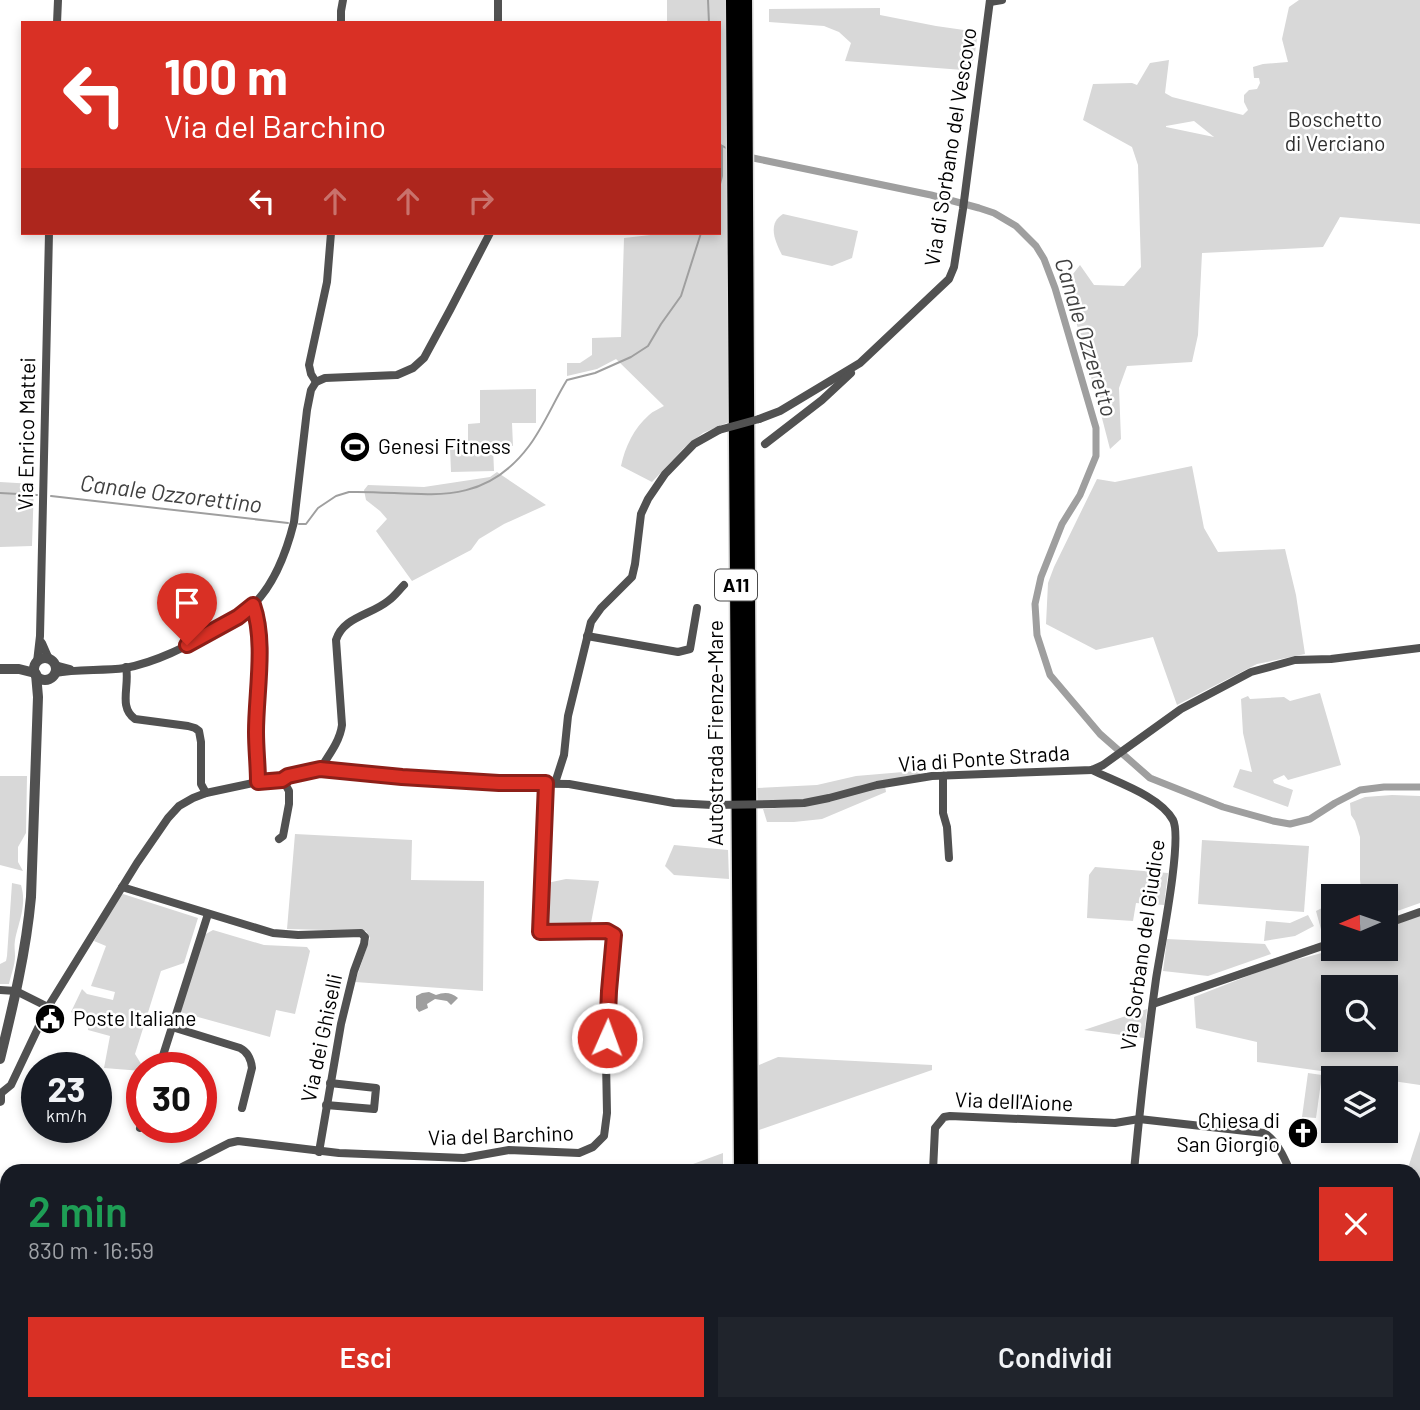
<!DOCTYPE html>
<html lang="it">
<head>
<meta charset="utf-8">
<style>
  body { margin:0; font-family:Barlow,sans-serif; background:#20242c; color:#f1f3f6; height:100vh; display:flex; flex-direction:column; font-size:26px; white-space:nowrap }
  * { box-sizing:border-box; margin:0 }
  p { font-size:23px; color:#9ea1a6 }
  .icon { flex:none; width:38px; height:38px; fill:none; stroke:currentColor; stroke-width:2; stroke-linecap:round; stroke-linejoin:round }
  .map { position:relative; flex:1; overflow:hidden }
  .side { position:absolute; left:0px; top:1164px; width:1421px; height:247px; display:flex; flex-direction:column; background:#171b24; border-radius:21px 21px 0 0; box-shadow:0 4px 10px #0003 }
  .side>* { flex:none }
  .banner { position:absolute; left:21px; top:21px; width:700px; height:214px; border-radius:0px; box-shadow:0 4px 10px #0003; background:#d93025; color:#fff; overflow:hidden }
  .needle { width:46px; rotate:268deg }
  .fabs { position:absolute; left:1321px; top:884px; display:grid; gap:14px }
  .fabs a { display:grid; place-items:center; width:77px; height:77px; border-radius:0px; background:#171b24; box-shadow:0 4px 10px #0003; font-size:35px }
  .speed { position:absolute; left:21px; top:1052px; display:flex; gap:14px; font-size:35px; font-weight:700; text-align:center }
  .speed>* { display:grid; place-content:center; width:91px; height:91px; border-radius:50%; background:#171b24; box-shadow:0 4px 10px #0003; line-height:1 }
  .speed small { font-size:18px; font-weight:400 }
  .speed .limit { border:10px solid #d22; background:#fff; color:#111 }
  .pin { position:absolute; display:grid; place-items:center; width:60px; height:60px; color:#fff; margin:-72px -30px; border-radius:50% 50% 50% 0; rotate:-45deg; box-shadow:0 0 7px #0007 }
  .pin .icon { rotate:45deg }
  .me { position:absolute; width:77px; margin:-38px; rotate:2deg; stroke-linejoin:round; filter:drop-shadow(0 0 5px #0008) }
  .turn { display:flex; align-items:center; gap:24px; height:147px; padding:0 28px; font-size:32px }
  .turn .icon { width:91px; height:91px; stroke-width:2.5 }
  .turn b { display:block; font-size:49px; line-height:60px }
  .lanes { display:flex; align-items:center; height:66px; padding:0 28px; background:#0003; justify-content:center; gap:35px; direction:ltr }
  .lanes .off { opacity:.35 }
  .round { display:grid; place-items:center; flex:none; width:74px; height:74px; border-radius:0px; background:#20242c }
  .overview { display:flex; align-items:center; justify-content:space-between; height:119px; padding:0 28px }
  h1 { font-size:42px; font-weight:600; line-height:52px; color:#1e9e55 }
  .button { display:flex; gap:14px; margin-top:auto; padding:14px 28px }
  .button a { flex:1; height:80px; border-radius:0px; background:#d93025; color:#fff; font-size:28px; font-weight:600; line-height:80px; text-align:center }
  .button a+a { background:#20242c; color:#f1f3f6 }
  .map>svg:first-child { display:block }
</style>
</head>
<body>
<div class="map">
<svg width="1420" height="1410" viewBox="0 0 1420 1410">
  <rect width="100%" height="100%" fill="#fff"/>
  <g fill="#d8d8d8" fill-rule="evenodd">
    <path d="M667,0H726L729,422L703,433L684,448L652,482L621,466C625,447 634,428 649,415C653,411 659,409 664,406L616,359L597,369L567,376V363H580L592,355V338L621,337L624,238L668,233H719V23H667Z"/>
    <path d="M1299,0H1420V224L1340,217L1323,247L1202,253L1198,335L1192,362L1127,366L1119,388L1121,439L1110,449C1096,393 1080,338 1066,283L1080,265L1094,285L1124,286L1141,267L1138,165L1132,147L1083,120L1093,84L1132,83L1137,85L1150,63L1169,60L1165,93L1172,97L1243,115L1248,110L1244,102V95L1249,90L1257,89L1260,83L1259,78H1254L1253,67L1263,64L1288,62L1282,39L1289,7ZM1194,121L1214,137L1166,127V126Z"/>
    <polygon points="880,8 880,15 936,26 978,32 974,59 963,70 845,61 851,43 839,32 824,26 769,22 769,9"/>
    <path d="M783,214L858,231L852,258L832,266L782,255C775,241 767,224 783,214Z"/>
    <polygon points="536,389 536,423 512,423 513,446 493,447 494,471 451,472 450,448 468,448 468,424 480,423 480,390"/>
    <polygon points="1192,466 1204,528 1218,552 1285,549 1296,595 1305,654 1257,664 1177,705 1153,637 1096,650 1046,624 1048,583 1054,567 1097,479 1115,482"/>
    <polygon points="497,472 546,505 504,524 479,539 471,550 412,581 376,531 387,519 380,511 366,500 364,490 368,485 424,487 490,477"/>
    <polygon points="0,482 34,484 32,546 0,547"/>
    <polygon points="1320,693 1341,765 1288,780 1284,775 1273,780 1274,783 1293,790 1288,807 1233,787 1240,769 1252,772 1243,733 1241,699 1248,696 1250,699 1284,697 1290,701"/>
    <polygon points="915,771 922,774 857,788 811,801 758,802 757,788 817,785 856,776"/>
    <polygon points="0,776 27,776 26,833 18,847 18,862 23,871 0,865"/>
    <polygon points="885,786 886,792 822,819 794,822 767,822 763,809 793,807"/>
    <polygon points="1392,795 1420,796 1420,903 1386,915 1386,896 1362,896 1360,880 1360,837 1355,821 1351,815 1350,803 1365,797"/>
    <polygon points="295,834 412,840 411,880 484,881 483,991 355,982 370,938 366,931 287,929"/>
    <polygon points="1202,840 1309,846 1304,912 1198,904"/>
    <polygon points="674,845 728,850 729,879 674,875 665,866"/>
    <polygon points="1095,867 1168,873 1164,905 1136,903 1133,921 1087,918 1089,875"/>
    <polygon points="566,879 599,881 590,928 545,929 547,883"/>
    <path d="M12,883L21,885C27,905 19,921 15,940C14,946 15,951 15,956C15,965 11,975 9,984H0V964L6,961L7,956Z"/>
    <polygon points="123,894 198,918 184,963 161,971 135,1054 143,1067 142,1068 142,1071 104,1068 110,1036 88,1030 89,1021 71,1012 82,989 87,994 113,1000 115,992 91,986 106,946 94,941 119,896"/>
    <polygon points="1322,908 1333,914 1333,933 1330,935 1322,933 1316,911"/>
    <polygon points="1308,915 1314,926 1295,936 1264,941 1266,921 1290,923"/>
    <path d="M1420,915V1085L1386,1080V1078H1370L1257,1062V1042L1196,1028L1194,997L1276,965L1337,949L1386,948V928ZM1334,987H1386V1040H1334Z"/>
    <polygon points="213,930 264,945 307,947 310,951 295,1014 276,1010 270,1037 180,1012 204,935"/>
    <polygon points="1167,939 1265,944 1271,954 1208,976 1163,971"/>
    <polygon points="1147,1009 1144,1038 1084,1030"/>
    <polygon points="778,1057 932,1065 932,1070 759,1130 759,1065"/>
    <polygon points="1308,1073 1322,1075 1316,1118 1302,1117"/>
    <polygon points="1420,1131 1420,1354 1414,1352 1414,1171 1407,1171"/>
    <polygon points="723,1153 723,1171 674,1171"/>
  </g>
  <path fill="#9f9f9f" d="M429,992L436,995C444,992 451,992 458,998L451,1005L447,1001L435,999L427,1004L428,1008L419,1012L416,1008V996L422,993Z"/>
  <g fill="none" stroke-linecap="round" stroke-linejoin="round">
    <g stroke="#9f9f9f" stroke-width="2">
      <polyline points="708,0 709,23"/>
      <polyline points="719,144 726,148"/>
      <polyline points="719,188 722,176 722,146"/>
      <polyline points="0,493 37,495"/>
      <polyline points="51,496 288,523"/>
      <path d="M299,524H306L318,508L336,496L349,492C419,490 479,513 529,446C544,426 554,401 567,380L595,373L631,357L648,346L661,324L681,296L701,233"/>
    </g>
    <polyline stroke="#9f9f9f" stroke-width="7" points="753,158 931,195 979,208 994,213 1016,226 1036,246 1044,259 1055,288 1096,428 1096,456 1080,495 1062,524 1041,577 1035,604 1037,635 1050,675 1100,734 1150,778 1223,807 1273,821 1290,824 1310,819 1335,803 1360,790 1384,787 1420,787"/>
    <g stroke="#dbdbdb" stroke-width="17">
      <g id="motorway">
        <polyline points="733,0 741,1171"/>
        <polyline points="745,0 751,1171"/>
        <polyline points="752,1404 752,1410"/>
      </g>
    </g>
    <g stroke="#515151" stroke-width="8">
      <polyline points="498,0 498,23"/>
      <polyline points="990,2 1002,0"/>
      <polyline points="57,23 58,0"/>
      <polyline points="341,23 341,11 343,0"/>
      <polyline points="316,382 311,374 309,365 327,282 331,233"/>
      <polyline points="759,419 780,411 860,363 949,279 954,267 963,209 990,0"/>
      <polyline points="765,444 822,400 851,373"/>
      <path d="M253,605C266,642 256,693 256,732C256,749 258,766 258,782"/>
      <polyline points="587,636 678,652 690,649 697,608"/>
      <polyline points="42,643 49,659"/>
      <polyline points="37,662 40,636 49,233"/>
      <polyline points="55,665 70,669"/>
      <path d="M126,667C130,686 118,707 135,719L188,726L195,728L199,731L201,742V784L206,793"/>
      <path d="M55,673C78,669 102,671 125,668C157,662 185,647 214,631C228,623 243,616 254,604C275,583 287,550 294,522L307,410L311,390L316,382L325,378L397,375L413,368L424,358L450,310L490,233"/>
      <path d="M320,769C329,755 340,741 342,725L336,640C343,617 371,615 388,601C394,597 399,590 404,585"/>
      <path d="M1092,770C1116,782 1160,796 1173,820C1183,839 1160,952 1156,979C1147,1043 1140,1107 1134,1171"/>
      <polyline points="943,777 943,813 947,827 949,858"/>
      <polyline points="555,783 564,755 568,716 591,622 601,608 632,577 635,564 641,514 648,499 665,474 694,444 719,430"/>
      <polyline points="773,804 804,803 829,798 877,785 932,776 1092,770 1103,765 1181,709 1251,672 1295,660 1331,659 1420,648"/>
      <polyline points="279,839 283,836 289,804 289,791 283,780"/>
      <polyline points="122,887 273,933 298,935 361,933 365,937 364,944 354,971 341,1024 319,1152"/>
      <polyline points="1386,924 1420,912"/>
      <polyline points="0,990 16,991 48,1007"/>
      <polyline points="1153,1004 1334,942"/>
      <path d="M172,1027L240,1048C248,1052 251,1059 252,1068L242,1108"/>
      <polyline points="159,1068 208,914"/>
      <polyline points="0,1094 11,1085 48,1007 137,863 168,818 179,806 193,798 206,793 258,782 283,780 288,776 320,769 402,777 498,783 569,784 674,803 712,805"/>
      <polyline points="326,1105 374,1109 376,1088 330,1083"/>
      <polyline points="140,1128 142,1122"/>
      <polyline points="174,1171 229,1143 238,1141 339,1153 464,1158 509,1150 579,1153 593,1147 604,1136 607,1113 606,1061 609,991 614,935 607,931 540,932 546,783"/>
      <path d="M933,1171L935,1128L944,1117L950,1116L1115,1123L1139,1119L1264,1133C1277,1141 1284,1157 1290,1171"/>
      <polyline points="0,1207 7,1206"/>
      <polyline points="0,1299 7,1299"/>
      <polyline points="1126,1404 1126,1410"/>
      <polyline points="1356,1404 1371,1410"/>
    </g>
    <g stroke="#515151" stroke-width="10">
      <circle cx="45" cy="669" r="11"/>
      <polyline points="0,669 19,669 35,673"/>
      <path d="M0,1059C13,1006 26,952 31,897L38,697L36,674"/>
      <polyline points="0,1095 0,1101"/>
      <polyline points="0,1358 2,1410"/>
    </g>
    <use href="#motorway" stroke="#000" stroke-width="14"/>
    <g stroke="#515151" stroke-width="8">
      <polyline points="719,430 759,419"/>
      <polyline points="712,805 773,804"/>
    </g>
  </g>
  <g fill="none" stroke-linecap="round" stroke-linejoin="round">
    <g stroke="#8d1f18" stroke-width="18">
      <path id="route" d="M187,645L238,617L253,605C266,642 256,693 256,732C256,749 258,766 258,782L282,780L288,776L320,769L402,777L499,783H546L540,932L607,931L614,935L609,991L607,1038"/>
    </g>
    <use href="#route" stroke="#d93025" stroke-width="12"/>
  </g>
  <defs>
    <g id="stadium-disc" transform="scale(1.575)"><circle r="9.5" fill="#000" stroke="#fff"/><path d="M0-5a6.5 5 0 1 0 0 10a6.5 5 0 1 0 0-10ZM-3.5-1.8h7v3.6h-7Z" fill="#fff"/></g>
    <g id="civic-disc" transform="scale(1.575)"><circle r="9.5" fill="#000" stroke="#fff"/><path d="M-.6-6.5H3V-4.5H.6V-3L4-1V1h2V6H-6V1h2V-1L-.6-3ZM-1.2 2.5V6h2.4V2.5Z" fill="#fff"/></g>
    <g id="church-disc" transform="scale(1.575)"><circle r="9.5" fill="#000" stroke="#fff"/><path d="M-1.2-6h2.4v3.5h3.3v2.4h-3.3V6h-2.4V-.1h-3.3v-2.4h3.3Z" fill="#fff"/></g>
  </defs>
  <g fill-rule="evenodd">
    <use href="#stadium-disc" x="355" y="447"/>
    <use href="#civic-disc" x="50" y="1019"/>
    <use href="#church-disc" x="1303" y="1133"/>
  </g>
  <g text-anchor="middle" stroke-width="5" stroke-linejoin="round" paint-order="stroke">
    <rect fill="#fff" stroke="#4c4c4c" stroke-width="2" x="715" y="569.5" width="42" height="31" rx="5"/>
    <g font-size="19" font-weight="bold" fill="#000">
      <text x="736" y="592">A11</text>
    </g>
    <g font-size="21" fill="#2f2f2f" stroke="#fff">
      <text x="1335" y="127">Boschetto<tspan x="1335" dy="24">di Verciano</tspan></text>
    </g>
    <g font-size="21" fill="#000" stroke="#fff">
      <text transform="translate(951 147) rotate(-81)" y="7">Via di Sorbano del Vescovo</text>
      <text transform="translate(27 434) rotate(-89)" y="7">Via Enrico Mattei</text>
      <text transform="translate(716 733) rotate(-90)" y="7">Autostrada Firenze-Mare</text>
      <text transform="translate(984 759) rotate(-4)" y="7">Via di Ponte Strada</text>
      <text transform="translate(1143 945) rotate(-82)" y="7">Via Sorbano del Giudice</text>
      <text transform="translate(322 1038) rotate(-78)" y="7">Via dei Ghiselli</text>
      <text transform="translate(1014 1102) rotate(2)" y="7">Via dell'Aione</text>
      <text transform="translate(501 1136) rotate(-2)" y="7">Via del Barchino</text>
    </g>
    <g font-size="21" fill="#000" stroke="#fff" text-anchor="start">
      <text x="378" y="454">Genesi Fitness</text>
      <text x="73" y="1026">Poste Italiane</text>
      <text x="1280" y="1128" text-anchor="end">Chiesa di<tspan x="1280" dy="24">San Giorgio</tspan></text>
    </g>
    <g font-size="23" font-style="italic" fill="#404040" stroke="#fff">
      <text transform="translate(1086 337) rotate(73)" y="8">Canale Ozzeretto</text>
      <text transform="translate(171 494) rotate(7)" y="8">Canale Ozzorettino</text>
    </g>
  </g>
</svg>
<div class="fabs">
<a><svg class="needle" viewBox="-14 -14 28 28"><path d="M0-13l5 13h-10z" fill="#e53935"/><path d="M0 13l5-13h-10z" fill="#9ea1a6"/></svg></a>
<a><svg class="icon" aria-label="search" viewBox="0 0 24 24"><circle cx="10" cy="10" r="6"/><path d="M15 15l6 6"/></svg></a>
<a><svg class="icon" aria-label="layers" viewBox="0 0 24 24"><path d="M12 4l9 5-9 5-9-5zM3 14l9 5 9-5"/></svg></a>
</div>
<div class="speed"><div>23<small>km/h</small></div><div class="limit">30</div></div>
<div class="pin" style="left:187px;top:645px;background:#d93025"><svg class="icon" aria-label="arrive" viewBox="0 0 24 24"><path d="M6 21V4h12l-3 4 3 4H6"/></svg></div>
<svg class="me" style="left:607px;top:1038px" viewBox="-20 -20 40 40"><circle r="17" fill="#d93025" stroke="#fff" stroke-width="3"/><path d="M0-11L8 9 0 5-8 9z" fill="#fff"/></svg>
<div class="banner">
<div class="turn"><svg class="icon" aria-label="left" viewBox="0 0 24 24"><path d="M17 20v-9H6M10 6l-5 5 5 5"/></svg><div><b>100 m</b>Via del Barchino</div></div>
<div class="lanes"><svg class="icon" aria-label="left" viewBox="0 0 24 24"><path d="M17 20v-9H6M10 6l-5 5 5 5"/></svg><svg class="icon off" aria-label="ahead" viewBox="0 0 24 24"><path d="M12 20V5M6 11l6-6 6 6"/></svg><svg class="icon off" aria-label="ahead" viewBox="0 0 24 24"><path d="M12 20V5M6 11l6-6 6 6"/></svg><svg class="icon off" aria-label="right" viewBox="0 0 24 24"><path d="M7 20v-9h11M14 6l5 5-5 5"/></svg></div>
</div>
<section class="side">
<div class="overview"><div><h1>2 min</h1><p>830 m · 16:59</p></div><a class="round" style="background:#d93025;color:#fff"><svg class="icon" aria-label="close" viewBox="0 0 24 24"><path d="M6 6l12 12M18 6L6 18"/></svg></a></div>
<div class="button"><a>Esci</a><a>Condividi</a></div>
</section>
</div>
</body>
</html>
